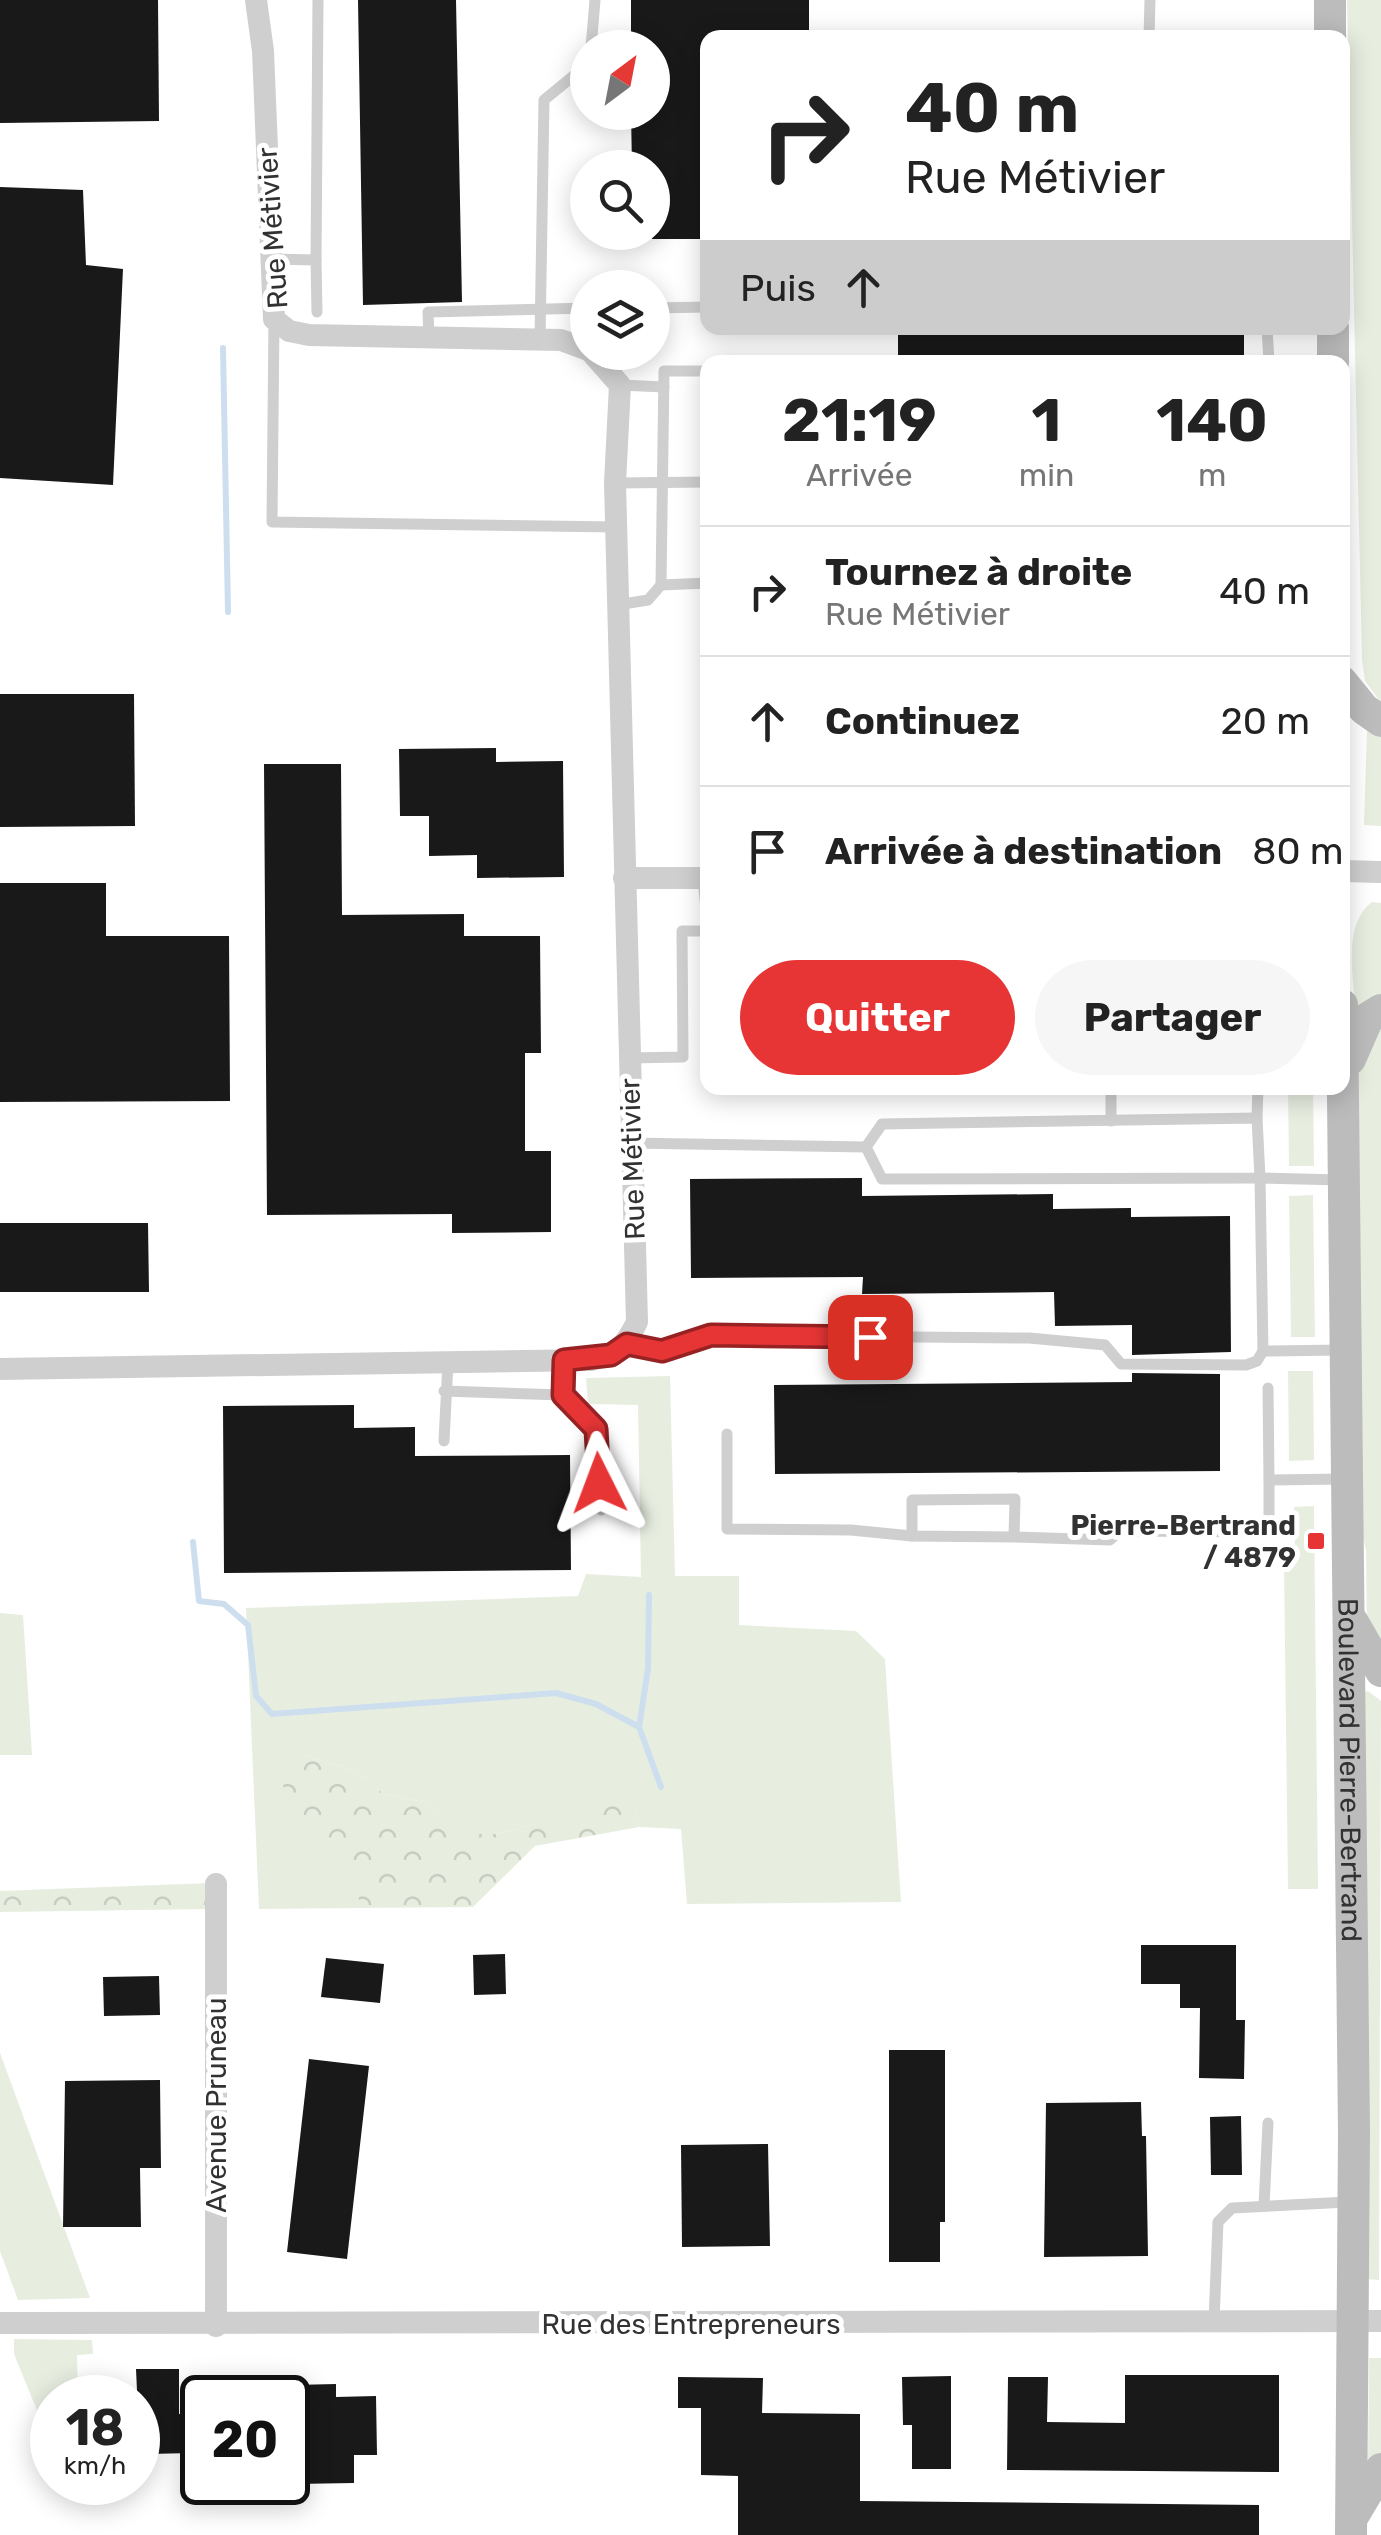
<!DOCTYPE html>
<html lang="fr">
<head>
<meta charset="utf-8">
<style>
  body { margin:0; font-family:Rubik,sans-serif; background:#f6f6f6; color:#222; height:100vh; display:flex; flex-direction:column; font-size:38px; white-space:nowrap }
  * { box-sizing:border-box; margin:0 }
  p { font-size:32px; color:#767676 }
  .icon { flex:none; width:55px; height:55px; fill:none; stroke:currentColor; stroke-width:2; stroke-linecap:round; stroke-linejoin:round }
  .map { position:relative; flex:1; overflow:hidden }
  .drawer { position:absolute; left:700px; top:355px; width:650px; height:740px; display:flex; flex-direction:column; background:#fff; border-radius:20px; box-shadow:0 5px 25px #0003 }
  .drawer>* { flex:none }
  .guide { position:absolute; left:700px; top:30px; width:650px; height:305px; border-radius:20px; box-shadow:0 5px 25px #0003; background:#fff; color:#222; overflow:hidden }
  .needle { width:65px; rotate:32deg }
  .controls { position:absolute; left:570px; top:30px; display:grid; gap:20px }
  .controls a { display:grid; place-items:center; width:100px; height:100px; border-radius:50%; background:#fff; box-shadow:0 5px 25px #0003; font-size:50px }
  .speed { position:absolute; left:30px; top:2375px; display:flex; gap:20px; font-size:50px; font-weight:700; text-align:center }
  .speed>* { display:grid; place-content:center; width:130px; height:130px; border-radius:50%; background:#fff; box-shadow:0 5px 25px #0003; line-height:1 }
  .speed small { font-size:25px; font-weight:400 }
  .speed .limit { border:5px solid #111; border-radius:15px; background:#fff; color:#111 }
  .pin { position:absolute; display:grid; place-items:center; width:85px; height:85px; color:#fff; margin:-42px; border-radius:20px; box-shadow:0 5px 15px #0006 }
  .me { position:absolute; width:110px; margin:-55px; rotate:357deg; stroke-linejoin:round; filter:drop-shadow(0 0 8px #0008) }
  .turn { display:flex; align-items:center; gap:35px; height:210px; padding:0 40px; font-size:45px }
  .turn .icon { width:130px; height:130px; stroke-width:2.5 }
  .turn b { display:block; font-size:70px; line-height:85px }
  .then { display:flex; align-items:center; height:95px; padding:0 40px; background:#0003; gap:20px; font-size:38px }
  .eta { display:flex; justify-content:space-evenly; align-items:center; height:170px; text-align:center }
  .eta b { font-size:60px; font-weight:700; line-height:70px }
  .primary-button { display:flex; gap:20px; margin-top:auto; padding:20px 40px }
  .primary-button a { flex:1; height:115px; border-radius:60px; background:#e73536; color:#fff; font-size:40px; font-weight:700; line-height:115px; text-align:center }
  .primary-button a+a { background:#f6f6f6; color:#222 }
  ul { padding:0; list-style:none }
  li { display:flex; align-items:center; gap:30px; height:130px; padding:0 40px; border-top:2px solid #e0e0e0 }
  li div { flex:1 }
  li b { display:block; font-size:38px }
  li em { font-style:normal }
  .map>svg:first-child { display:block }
</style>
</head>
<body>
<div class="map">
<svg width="1381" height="2535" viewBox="0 0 1381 2535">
  <defs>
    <pattern id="forest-crowns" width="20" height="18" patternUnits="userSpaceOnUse" patternTransform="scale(2.5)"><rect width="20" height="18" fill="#e7eee0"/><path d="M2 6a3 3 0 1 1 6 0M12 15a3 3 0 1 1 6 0" fill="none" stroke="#c7cdc1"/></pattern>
  </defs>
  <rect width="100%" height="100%" fill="#fff"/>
  <g fill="#e7eee0">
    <polygon points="1347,0 1381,0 1381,703 1365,681 1362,659"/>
    <polygon points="1367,731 1381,736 1381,826 1364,825"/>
    <path d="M1372,902L1381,903V998L1355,1009C1354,975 1342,925 1372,902Z"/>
    <polygon points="1381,1025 1381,1656 1367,1640 1366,1550 1358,1517 1358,1062"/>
    <polygon points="1288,1088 1313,1088 1314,1166 1289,1166"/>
    <polygon points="1313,1195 1315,1337 1291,1337 1289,1196"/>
    <polygon points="1288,1371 1313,1371 1314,1460 1289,1461"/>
    <polygon points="670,1376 675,1576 739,1576 739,1625 856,1631 885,1659 901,1902 687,1904 681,1829 639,1827 633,1800 496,1834 453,1834 424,1802 383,1794 366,1778 344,1767 299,1754 317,1829 349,1853 361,1908 259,1909 246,1608 578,1596 586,1574 641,1577 638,1405 588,1404 586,1378"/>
    <polygon points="1314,1506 1318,1889 1288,1889 1284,1566 1295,1566 1294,1507"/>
    <polygon points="0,1613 23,1615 32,1755 0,1755"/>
    <polygon points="1368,1691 1381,1701 1379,2280 1366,2279 1363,1693"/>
    <polygon points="0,2053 90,2298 18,2300 0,2251"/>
    <polygon points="14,2339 92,2340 93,2354 77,2355 78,2397 52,2398 52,2447 14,2354"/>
    <polygon points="1369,2358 1381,2358 1381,2453 1368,2463"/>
  </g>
  <g fill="url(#forest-crowns)">
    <path d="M299,1754L344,1767L366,1778L383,1794L424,1802L453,1834H496L633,1799L639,1827L535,1846L473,1907L361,1908C349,1853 345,1835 286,1822L283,1782Z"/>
    <polygon points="210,1883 210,1909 0,1912 0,1891"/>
  </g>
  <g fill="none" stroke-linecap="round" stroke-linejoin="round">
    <g stroke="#cddfee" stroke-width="6">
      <polyline points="223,348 228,612"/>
      <polyline points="193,1542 199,1601 224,1604 248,1625 256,1696 272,1714 556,1693 596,1704 639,1727 661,1787"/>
      <polyline points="639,1727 648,1669 649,1595"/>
    </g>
  </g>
  <g fill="#191919">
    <polygon points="0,0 158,0 159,121 0,123"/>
    <polygon points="358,0 456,0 462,302 363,305"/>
    <polygon points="631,0 809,0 809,38 708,38 708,239 652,239 652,168 632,168 631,112 652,112 652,48 631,48"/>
    <polygon points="0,187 83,190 86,265 123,269 113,485 0,478"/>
    <polygon points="1244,334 1244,362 898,362 898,335"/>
    <polygon points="0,694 134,694 135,826 0,827"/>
    <polygon points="496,748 496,762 563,761 564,877 477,878 477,855 429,856 429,816 400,816 399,749"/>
    <polygon points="264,764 341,764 342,915 464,914 464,936 540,936 541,1053 525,1053 525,1151 551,1151 551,1232 452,1233 452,1214 267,1215"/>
    <polygon points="0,883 106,883 106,936 229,936 230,1101 0,1102"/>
    <polygon points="862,1178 862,1196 1053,1194 1053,1209 1131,1208 1131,1217 1230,1216 1231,1352 1132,1355 1132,1325 1055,1326 1054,1292 862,1294 863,1277 691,1278 690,1179"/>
    <polygon points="0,1223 148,1223 149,1292 0,1292"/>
    <polygon points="1132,1373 1220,1374 1220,1471 775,1474 774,1385 1132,1382"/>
    <polygon points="354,1405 354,1428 415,1427 415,1456 570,1455 571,1570 224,1573 223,1406"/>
    <polygon points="1141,1945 1236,1945 1236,2020 1245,2020 1244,2079 1199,2078 1200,2008 1180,2008 1180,1984 1141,1984"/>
    <polygon points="505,1954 506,1994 474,1995 473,1955"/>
    <polygon points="326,1958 384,1964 380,2003 321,1997"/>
    <polygon points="159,1976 160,2015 104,2016 103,1977"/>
    <polygon points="889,2050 945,2050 945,2222 940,2222 940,2262 889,2262"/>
    <polygon points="309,2059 369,2066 347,2259 287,2252"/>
    <polygon points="160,2080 161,2168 140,2168 141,2227 63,2227 65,2081"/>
    <polygon points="1141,2102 1142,2136 1146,2136 1148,2256 1044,2257 1046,2103"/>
    <polygon points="1241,2116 1242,2175 1211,2175 1210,2117"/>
    <polygon points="768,2144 770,2246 682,2247 681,2145"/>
    <polygon points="136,2369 179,2369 179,2414 192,2414 192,2453 148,2454 148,2413 138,2413"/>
    <polygon points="1125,2375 1279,2375 1279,2472 1007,2470 1008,2377 1048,2377 1047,2422 1125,2423"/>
    <polygon points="951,2376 951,2469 912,2469 912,2425 903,2425 902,2377"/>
    <polygon points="678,2377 763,2378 762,2413 860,2414 860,2501 1259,2505 1259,2535 738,2535 738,2476 701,2475 701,2408 678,2408"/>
    <polygon points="336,2384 336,2397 376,2396 377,2455 354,2455 354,2483 295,2484 294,2385"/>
  </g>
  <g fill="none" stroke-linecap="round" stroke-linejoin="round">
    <g stroke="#cfcfcf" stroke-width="11">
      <polyline points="1149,38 1150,0"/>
      <polyline points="591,48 595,0"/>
      <polyline points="270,259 316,260 317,312"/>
      <polyline points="316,260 318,0"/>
      <polyline points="652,308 708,307"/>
      <polyline points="274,319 272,522 616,527"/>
      <polyline points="1267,328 1269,362"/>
      <polyline points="429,338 428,312 588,308"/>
      <polyline points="540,339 544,100 588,64"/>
      <polyline points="708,371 664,371 661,585 708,583"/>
      <polyline points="620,385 664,387"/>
      <polyline points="615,483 708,482"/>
      <polyline points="617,605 648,600 661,585"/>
      <polyline points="703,878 708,931"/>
      <polyline points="629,1058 683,1057 682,931 706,931"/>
      <polygon points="1257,1118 1260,1178 882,1179 866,1147 882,1124"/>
      <polyline points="1257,1118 1258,1088"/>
      <polyline points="1111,1121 1111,1088"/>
      <polyline points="631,1143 866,1147"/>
      <polyline points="627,1343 662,1351 711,1335 1029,1338 1105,1345 1121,1364 1246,1365 1257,1361 1263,1351 1342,1350"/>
      <polyline points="1263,1351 1260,1178 1342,1180"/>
      <polyline points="1268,1388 1269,1480 1343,1479"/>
      <polyline points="444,1391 563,1395 596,1429 601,1510"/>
      <polyline points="563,1395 564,1360"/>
      <polyline points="727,1434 727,1529 851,1530 912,1536"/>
      <polyline points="444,1441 448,1362"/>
      <polyline points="1014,1537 912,1536 912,1500 1015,1499 1014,1537 1110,1540 1120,1531 1269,1532 1269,1480"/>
      <polyline points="1264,2206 1268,2123"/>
      <polyline points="1214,2321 1218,2222 1232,2208 1348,2202"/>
    </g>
    <g stroke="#cfcfcf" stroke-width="22">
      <polyline points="256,0 263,51 274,319 289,331 309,335 561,340 588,350"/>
      <polyline points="1342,871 1381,872"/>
      <polyline points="624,878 708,878"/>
      <path d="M0,1369L591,1360C617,1354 626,1345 637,1322L615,483L620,385L591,352"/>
      <polyline points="216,1884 216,2326"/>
      <polyline points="0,2323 1381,2321"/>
    </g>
    <g stroke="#bcbcbc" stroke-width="32">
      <polyline points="1330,0 1330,38"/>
      <polyline points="1333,328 1333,362"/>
      <polyline points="1342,682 1364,709 1381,721"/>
      <path id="s1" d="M1342,1005L1354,2133L1351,2535"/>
      <polyline points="1350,1059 1368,1018 1381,1010"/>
      <polyline points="1352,1621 1381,1671"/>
      <polyline points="1353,2516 1381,2469"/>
    </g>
  </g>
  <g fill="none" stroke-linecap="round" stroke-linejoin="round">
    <g stroke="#962223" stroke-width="25">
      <polyline id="route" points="599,1483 596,1429 563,1395 564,1360 611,1355 627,1344 662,1351 711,1335 870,1337"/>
    </g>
    <use href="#route" stroke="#e73536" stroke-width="18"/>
  </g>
  <rect fill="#e73536" stroke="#fff" stroke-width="4" x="1306" y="1531" width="20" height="20" rx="5"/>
  <g text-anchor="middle" stroke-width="10" stroke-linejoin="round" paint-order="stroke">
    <g font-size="28" fill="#323232" stroke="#fff">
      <text transform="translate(272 228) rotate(-94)" y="10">Rue Métivier</text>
      <text transform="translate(632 1159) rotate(-92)" y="10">Rue Métivier</text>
      <text dy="10" stroke="none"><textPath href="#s1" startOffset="765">Boulevard Pierre-Bertrand</textPath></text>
      <text transform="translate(216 2105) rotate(-90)" y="10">Avenue Pruneau</text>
      <text x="691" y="2334">Rue des Entrepreneurs</text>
    </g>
    <g font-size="28" font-weight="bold" fill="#323232" stroke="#fff" text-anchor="end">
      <text x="1296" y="1535">Pierre-Bertrand<tspan x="1296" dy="32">/ 4879</tspan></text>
    </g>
  </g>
</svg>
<div class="controls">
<a><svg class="needle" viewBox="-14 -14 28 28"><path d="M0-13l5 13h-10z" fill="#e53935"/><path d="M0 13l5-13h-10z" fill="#767676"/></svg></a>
<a><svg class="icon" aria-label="search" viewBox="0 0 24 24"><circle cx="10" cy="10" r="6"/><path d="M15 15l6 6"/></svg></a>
<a><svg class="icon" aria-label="layers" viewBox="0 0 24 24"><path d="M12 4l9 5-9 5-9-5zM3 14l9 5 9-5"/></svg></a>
</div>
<div class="speed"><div>18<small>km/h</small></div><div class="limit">20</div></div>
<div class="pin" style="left:870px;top:1337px;background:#d93025"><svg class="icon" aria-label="arrive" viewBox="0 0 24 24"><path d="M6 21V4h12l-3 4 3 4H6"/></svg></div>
<svg class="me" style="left:599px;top:1483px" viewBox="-20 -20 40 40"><path d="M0-17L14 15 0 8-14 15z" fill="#e73536" stroke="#fff" stroke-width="4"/></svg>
<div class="guide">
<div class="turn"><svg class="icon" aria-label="right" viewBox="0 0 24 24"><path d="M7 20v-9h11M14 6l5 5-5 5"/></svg><div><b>40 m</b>Rue Métivier</div></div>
<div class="then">Puis<svg class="icon" aria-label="ahead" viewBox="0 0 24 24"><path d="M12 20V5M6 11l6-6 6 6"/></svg></div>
</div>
<section class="drawer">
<div class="eta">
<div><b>21:19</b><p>Arrivée</p></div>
<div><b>1</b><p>min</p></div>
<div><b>140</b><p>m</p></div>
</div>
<ul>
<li><svg class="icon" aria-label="right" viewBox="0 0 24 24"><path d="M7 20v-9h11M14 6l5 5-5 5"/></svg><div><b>Tournez à droite</b><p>Rue Métivier</p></div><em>40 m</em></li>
<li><svg class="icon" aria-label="ahead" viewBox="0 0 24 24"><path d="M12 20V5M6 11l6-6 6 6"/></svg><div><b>Continuez</b></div><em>20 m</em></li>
<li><svg class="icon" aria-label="arrive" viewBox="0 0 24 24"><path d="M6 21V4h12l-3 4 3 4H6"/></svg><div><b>Arrivée à destination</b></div><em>80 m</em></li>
</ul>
<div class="primary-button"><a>Quitter</a><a>Partager</a></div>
</section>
</div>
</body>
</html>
